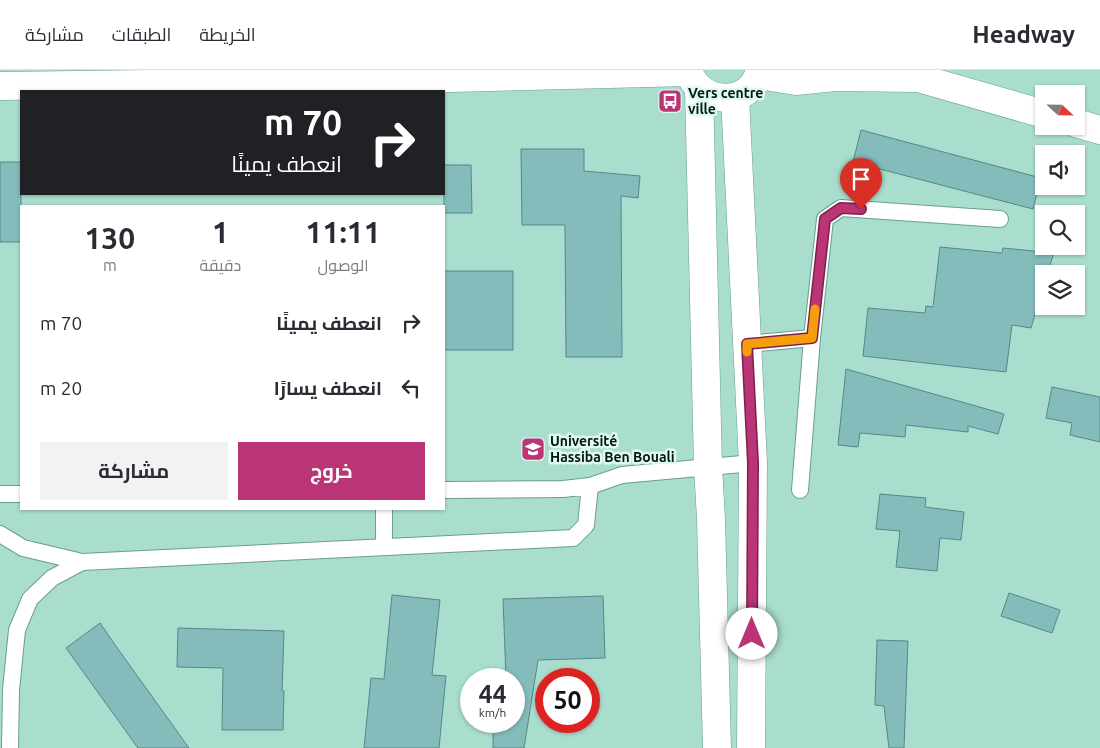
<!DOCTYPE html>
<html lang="ar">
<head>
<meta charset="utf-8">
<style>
  body { margin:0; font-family:Ubuntu,Cairo,sans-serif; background:#f2f2f3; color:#2b2b33; direction:rtl; height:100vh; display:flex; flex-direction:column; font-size:19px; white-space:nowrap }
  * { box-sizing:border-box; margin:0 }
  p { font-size:16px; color:#7c7c81 }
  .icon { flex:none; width:28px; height:28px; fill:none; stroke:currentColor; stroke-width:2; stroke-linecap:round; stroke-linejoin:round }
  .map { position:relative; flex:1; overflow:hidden; direction:ltr }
  .drawer { position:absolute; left:20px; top:135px; width:425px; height:305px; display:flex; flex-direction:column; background:#fff; border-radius:0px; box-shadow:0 1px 4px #0004; direction:rtl }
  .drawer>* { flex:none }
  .hud { position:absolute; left:20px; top:20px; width:425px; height:105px; border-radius:0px; box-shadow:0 1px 4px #0004; direction:rtl; background:#202124; color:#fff; overflow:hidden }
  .needle { width:32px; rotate:112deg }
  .fabs { position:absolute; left:1035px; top:15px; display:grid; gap:10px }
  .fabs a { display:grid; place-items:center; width:50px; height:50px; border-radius:0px; background:#fff; box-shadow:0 1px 4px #0004; font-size:25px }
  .speed { position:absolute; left:460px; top:598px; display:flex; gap:10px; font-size:25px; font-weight:700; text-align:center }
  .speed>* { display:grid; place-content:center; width:65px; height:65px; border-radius:50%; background:#fff; box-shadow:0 1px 4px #0004; line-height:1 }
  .speed small { font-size:12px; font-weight:400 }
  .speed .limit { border:8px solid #d22; background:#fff; color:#111 }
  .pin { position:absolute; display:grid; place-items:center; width:42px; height:42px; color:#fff; margin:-51px -21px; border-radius:50% 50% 50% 0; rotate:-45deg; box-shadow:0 0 5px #0007 }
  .pin .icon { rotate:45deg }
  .me { position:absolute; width:55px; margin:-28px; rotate:0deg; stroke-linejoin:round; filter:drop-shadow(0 0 4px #0008) }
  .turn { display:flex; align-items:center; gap:18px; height:105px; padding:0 20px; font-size:22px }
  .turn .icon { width:65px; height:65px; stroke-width:2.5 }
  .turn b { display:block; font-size:35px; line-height:42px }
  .eta { display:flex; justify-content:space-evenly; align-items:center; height:85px; text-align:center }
  .eta b { font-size:30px; font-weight:700; line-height:35px }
  .cta { display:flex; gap:10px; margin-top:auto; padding:10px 20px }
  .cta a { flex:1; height:58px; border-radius:0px; background:#ba3476; color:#fff; font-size:20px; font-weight:700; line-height:58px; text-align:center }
  .cta a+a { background:#f2f2f3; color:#2b2b33 }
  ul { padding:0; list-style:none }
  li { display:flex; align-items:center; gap:15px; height:65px; padding:0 20px }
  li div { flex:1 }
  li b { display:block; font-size:19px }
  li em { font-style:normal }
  header { display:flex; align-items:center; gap:30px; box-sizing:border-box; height:70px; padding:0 25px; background:#fff; border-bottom:1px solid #e1e1e2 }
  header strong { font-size:24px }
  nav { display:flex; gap:28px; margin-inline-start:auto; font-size:18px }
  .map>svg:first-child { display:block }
</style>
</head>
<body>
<header>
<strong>Headway</strong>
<nav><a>الخريطة</a><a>الطبقات</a><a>مشاركة</a></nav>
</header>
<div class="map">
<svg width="1100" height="678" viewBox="0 0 1100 678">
  <rect width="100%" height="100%" fill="#a9dece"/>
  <g fill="#83bcbb" stroke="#518988">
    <polygon points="861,60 1041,108 1033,139 853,92"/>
    <polygon points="521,79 584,79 584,101 640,106 638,128 621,126 622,287 566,287 565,155 522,155"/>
    <rect x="0" y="92" width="21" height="80"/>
    <polygon points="444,95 471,95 472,143 444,143"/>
    <polygon points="940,177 1002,183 1003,178 1054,183 1047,204 1044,204 1044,215 1031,258 1012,255 1006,302 863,286 868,238 925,243 926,236 933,237"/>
    <rect x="444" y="201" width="69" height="79"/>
    <polygon points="846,299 1004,344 998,364 968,356 968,362 906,355 905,367 860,363 858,377 838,375"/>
    <polygon points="1052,317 1100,327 1100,372 1070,365 1072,353 1046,348"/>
    <polygon points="880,424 926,428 925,437 964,442 961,470 940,468 937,501 896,497 900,461 876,459"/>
    <polygon points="1009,523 1060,540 1052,563 1001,546"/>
    <polygon points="392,525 440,530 432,605 446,606 439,678 364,678 371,608 384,609"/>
    <polygon points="603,526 605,588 538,590 524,678 493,678 493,651 514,651 514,609 506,609 503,529"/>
    <polygon points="100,553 118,579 189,678 138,678 66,578"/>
    <polygon points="178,558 284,561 282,621 284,621 283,660 222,660 223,598 177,597"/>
    <polygon points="877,570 908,571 904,678 889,678 884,636 875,635"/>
  </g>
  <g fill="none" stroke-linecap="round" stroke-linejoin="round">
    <g stroke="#6a9e8f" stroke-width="18">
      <g id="lane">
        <polyline points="747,274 812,268"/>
        <polyline points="590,416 622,405 753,393"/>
        <polyline points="800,420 812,268 825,149 841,138 1000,149"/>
        <polyline points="0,424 21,424"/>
        <polyline points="384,439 384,477"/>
        <polyline points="0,464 23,478 82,492"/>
        <polyline points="10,678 11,620 17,560 30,529 52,508 82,492 573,468 586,455 590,416 563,419 444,420"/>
      </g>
    </g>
    <g stroke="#6a9e8f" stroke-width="29">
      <g id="secondary">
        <polyline points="699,18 708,397 711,449 717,678"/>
        <polyline points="735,27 753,393 751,678"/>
      </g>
    </g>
    <g stroke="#6a9e8f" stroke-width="29">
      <g id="primary">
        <path d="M688,0C699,36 751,38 760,0"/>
        <polyline points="901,3 1044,44"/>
        <polyline points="759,5 796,11 835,7 918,8"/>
        <polyline points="0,16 295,12 689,2"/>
        <polyline points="1076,53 1100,60"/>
      </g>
    </g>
    <use href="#lane" stroke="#fff" stroke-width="16"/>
    <use href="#secondary" stroke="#fff" stroke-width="28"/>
    <use href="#primary" stroke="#fff" stroke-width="28"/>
  </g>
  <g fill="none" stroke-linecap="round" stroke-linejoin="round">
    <g stroke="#79224d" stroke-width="12">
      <polyline id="route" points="752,564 753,393 747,274 812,268 825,149 841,138 861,139"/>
    </g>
    <use href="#route" stroke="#ba3476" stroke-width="9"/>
    <polyline stroke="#f59e0b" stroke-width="9" points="747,282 747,274 812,268 815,239"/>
  </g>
  <defs>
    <g id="bus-square" transform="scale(1.25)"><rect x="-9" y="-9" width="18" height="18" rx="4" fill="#ba3476" stroke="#dff9f0"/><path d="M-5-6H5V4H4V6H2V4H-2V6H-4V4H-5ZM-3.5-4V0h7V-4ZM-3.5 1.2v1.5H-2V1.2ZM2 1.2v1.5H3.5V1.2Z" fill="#fff"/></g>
    <g id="university-square" transform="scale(1.25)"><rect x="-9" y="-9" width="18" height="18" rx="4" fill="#ba3476" stroke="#dff9f0"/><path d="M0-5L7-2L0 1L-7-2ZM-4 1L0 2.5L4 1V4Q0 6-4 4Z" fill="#fff"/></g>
  </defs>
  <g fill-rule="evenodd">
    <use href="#bus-square" x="670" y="31"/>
    <use href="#university-square" x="533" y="379"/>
  </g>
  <g text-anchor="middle" stroke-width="5" stroke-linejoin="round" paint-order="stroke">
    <g font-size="14" font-weight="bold" fill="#041813" stroke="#dff9f0" text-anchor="start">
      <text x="688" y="28">Vers centre<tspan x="688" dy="16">ville</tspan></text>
      <text x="550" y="376">Université<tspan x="550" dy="16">Hassiba Ben Bouali</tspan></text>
    </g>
  </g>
</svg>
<div class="fabs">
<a><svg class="needle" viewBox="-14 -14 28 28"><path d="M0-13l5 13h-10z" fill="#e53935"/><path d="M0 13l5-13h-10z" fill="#7c7c81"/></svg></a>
<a><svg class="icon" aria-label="sound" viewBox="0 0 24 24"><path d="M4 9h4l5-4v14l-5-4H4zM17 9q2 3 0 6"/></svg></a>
<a><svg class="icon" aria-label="search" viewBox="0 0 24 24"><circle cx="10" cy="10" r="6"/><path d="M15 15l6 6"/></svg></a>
<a><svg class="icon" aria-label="layers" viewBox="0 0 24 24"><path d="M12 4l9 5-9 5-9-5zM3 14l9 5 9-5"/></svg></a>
</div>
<div class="speed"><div>44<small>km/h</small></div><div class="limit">50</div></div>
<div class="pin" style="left:861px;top:139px;background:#d93025"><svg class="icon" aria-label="arrive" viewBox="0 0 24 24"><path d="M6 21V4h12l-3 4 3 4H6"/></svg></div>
<svg class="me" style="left:752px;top:564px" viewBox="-20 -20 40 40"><circle r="19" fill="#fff"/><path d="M0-13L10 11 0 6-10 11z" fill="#ba3476"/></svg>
<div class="hud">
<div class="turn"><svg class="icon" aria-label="right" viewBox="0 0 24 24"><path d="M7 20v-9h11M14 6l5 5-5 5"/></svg><div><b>70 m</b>انعطف يمينًا</div></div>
</div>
<section class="drawer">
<div class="eta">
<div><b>11:11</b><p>الوصول</p></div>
<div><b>1</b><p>دقيقة</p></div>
<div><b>130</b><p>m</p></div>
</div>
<ul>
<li><svg class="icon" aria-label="right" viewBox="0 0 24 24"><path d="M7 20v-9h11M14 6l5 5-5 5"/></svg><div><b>انعطف يمينًا</b></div><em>70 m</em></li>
<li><svg class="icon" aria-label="left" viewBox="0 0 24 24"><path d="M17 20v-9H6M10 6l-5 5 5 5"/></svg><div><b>انعطف يسارًا</b></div><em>20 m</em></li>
</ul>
<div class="cta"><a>خروج</a><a>مشاركة</a></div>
</section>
</div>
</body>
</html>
